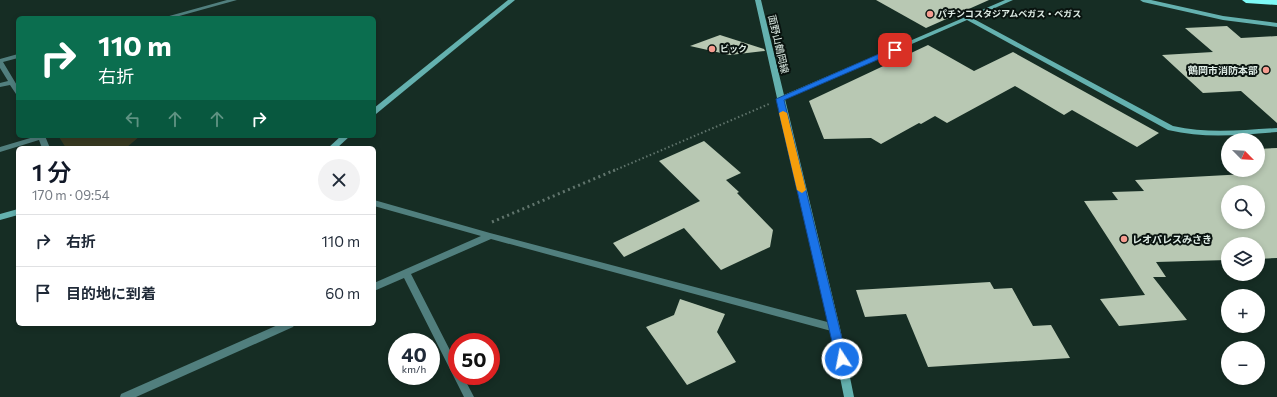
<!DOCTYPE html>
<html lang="ja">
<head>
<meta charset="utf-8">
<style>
  body { margin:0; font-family:Commissioner,"Noto Sans JP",sans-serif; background:#f2f2f3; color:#1f2937; height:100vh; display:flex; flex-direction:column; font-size:15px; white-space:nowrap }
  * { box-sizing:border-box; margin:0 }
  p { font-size:13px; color:#747a83 }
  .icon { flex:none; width:22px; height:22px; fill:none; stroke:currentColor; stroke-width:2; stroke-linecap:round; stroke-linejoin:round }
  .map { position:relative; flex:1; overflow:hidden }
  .panel { position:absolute; left:16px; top:146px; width:360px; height:180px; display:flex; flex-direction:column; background:#fff; border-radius:6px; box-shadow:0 2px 6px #0003 }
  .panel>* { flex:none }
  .top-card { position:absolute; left:16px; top:16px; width:360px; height:122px; border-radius:6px; box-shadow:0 2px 6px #0003; background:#0b6e4f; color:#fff; overflow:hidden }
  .needle { width:26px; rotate:114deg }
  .controls { position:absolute; left:1221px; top:133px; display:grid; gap:8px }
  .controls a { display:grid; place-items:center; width:44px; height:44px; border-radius:50%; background:#fff; box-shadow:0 2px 6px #0003; font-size:20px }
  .speed { position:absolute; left:388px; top:333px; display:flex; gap:8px; font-size:20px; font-weight:700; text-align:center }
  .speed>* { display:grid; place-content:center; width:52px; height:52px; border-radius:50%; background:#fff; box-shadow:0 2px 6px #0003; line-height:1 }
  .speed small { font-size:10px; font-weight:400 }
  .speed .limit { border:6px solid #d22; background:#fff; color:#111 }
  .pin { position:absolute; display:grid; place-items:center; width:34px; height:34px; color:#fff; margin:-17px; border-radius:8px; box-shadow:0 2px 6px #0006 }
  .me { position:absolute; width:44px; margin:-22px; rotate:349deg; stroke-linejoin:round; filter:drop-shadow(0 0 3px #0008) }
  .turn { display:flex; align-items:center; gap:14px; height:84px; padding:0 16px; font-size:18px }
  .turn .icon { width:52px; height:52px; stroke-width:2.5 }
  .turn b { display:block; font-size:28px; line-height:34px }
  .lanes { display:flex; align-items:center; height:38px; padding:0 16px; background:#0003; justify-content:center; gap:20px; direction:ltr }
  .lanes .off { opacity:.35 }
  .round { display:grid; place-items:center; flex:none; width:42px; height:42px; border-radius:21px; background:#f2f2f3 }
  .overview { display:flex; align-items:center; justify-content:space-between; height:68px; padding:0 16px }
  h1 { font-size:24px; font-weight:600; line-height:30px; color:#111827 }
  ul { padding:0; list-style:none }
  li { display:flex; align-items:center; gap:12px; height:52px; padding:0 16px; border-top:1px solid #e0e1e3 }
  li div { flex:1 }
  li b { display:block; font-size:15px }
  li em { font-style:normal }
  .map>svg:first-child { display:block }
</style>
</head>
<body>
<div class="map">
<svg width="1277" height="397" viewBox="0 0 1277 397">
  <rect width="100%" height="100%" fill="#162d24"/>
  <polygon fill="#393b22" points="61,136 140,136 126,148 66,148 59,137"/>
  <g fill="#b8c8b3" fill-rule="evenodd">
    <polygon points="876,0 989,0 926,28"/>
    <polygon points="1227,26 1241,38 1277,36 1277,123 1241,91 1203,93 1162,55 1213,52 1185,28"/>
    <polygon points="720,35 764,49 765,51 730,55 690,46"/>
    <polygon points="928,45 974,71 1013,52 1159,133 1137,147 1072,110 1064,115 1015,86 947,123 935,116 921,124 919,123 881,144 871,138 824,139 809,101"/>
    <polygon points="704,141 741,173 726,180 739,192 737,193 773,230 770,247 721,270 684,228 624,257 613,243 700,201 659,161"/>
    <path d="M1277,148V258L1258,259V244H1228V260L1156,262L1166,277H1153L1187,320L1119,326L1100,299L1145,295L1084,201L1118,200L1112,192L1144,191L1135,180L1246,174L1242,170H1258V149ZM1228,192H1258V222H1228Z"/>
    <polygon points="990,282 994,289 1012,288 1033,326 1051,325 1070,358 928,367 906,314 865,317 856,290"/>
    <polygon points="680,299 725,314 717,332 736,362 687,385 646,327 674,315"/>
  </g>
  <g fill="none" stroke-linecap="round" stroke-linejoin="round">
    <polyline stroke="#61756d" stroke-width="2" stroke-dasharray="1.5 2.5" stroke-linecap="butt" points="613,171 769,104"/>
    <polyline stroke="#61756d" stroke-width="3" stroke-dasharray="2 3.5" stroke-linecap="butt" points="492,222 615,170"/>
    <g fill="#517f7e" fill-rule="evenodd">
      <polygon points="227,0 237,0 172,18 162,18"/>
      <polygon points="18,54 18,58 3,62 18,87 18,95 16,94 10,85 0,87 0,83 8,81 0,68 0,59"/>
      <polygon points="37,136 45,136 50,148 42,148 39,140 0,152 0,147"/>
      <polygon points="374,200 490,233 835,324 838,325 840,328 838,331 835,332 491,239 411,274 457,364 457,376 463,376 474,397 464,397 404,278 374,291 374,283 481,236 374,206"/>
      <polygon points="280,324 295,324 293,327 136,397 120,397 121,394"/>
    </g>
    <g fill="#64b1af" fill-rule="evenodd">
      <polygon points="508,0 515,0 376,114 374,114 374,108"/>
      <path d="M755,0H761L784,95L1005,0H1013L972,18L1173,126C1208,134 1242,130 1277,128V132C1240,135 1205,139 1168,130L967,20L785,99L840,328L854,397H844L830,328L778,101L777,99V98Z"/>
      <polygon points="1140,0 1151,0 1223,16 1277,23 1277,27 1223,20 1143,2"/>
      <polygon points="341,136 350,136 337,148 328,148"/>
      <polygon points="18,209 18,215 0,220 0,214"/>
    </g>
    <polygon fill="#7efaf7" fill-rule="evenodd" points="1242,0 1277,0 1277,5 1246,3"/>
  </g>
  <polygon fill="#1a73e8" stroke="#114b97" points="895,47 899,50 898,51 784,100 847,359 845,362 842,364 838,362 836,359 776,99"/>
  <polygon fill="#f59e0b" points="783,111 787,113 806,190 802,193 797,190 779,113"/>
  <g fill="#f59c90" stroke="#09130f" stroke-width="1.5">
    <circle cx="930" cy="14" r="4"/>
    <circle cx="712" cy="49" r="4"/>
    <circle cx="1266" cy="70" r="4"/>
    <circle cx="1124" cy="239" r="4"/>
  </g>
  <g text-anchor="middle" stroke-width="4" stroke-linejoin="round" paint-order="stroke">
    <g font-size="9" font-weight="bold" fill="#deece5" stroke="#09130f" text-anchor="start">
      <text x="938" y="17">パチンコスタジアムベガス・ベガス</text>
      <text x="720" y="52">ビック</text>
    </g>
    <g font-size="10" fill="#deece5" stroke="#09130f">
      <text transform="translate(779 44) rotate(77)" y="4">面野山鶴岡線</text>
    </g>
    <g font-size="10" font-weight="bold" fill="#deece5" stroke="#09130f" text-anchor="end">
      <text x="1258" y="74">鶴岡市消防本部</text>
      <text x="1132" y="243" text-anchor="start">レオパレスみさき</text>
    </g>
  </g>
</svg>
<div class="controls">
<a><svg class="needle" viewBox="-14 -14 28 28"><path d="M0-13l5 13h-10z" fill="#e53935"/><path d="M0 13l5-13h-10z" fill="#747a83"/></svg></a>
<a><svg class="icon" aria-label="search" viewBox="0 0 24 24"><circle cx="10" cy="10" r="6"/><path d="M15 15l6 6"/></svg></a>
<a><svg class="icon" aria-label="layers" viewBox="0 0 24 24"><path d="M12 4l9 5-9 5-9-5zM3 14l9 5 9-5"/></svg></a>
<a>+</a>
<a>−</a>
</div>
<div class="speed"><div>40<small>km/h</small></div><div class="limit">50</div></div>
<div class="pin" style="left:895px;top:50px;background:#d93025"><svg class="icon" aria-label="arrive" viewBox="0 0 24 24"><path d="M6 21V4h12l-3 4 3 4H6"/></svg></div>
<svg class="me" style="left:842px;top:359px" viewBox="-20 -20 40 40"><circle r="17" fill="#1a73e8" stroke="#fff" stroke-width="3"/><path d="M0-11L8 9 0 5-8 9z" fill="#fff"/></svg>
<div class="top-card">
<div class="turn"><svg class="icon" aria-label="right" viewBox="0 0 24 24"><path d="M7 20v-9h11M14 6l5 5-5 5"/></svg><div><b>110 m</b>右折</div></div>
<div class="lanes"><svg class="icon off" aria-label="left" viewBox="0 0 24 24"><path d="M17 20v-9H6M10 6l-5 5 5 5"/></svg><svg class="icon off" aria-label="ahead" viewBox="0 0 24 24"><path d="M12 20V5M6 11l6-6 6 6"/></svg><svg class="icon off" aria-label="ahead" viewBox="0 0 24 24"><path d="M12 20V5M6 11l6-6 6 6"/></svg><svg class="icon" aria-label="right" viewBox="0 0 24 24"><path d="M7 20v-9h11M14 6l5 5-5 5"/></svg></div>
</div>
<section class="panel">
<div class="overview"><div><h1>1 分</h1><p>170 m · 09:54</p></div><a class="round"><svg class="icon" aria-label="close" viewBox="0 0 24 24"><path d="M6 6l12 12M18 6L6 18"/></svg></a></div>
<ul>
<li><svg class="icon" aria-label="right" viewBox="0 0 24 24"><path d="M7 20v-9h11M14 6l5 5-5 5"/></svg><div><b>右折</b></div><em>110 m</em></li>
<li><svg class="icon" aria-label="arrive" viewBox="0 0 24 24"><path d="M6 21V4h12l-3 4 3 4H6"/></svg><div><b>目的地に到着</b></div><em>60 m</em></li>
</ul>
</section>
</div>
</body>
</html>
